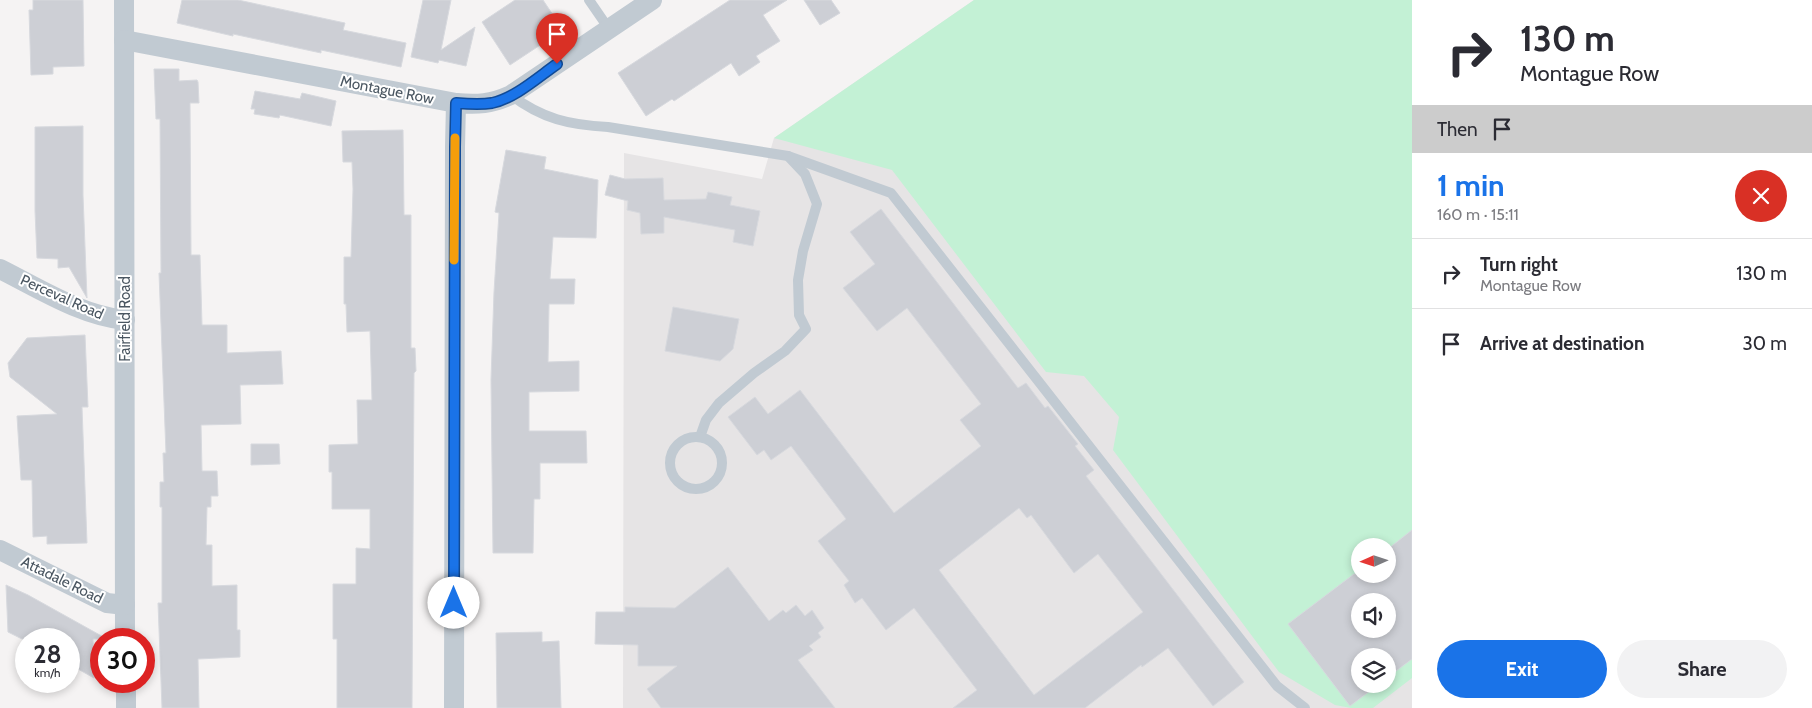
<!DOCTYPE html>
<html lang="en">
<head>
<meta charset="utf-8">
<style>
  body { margin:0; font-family:Cabin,sans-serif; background:#f2f2f3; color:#2b2b33; height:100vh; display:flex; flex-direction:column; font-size:19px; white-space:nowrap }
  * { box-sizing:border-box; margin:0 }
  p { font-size:16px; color:#7c7c81 }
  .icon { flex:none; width:28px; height:28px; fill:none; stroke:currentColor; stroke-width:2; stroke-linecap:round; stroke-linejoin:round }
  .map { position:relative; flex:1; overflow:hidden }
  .sheet { display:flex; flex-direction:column; background:#fff; width:400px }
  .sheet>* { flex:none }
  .guide { background:#fff; color:#2b2b33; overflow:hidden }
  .needle { width:32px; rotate:267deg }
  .buttons { position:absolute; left:1351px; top:538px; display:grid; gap:10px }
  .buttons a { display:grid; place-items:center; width:45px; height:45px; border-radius:50%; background:#fff; box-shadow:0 2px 8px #0003; font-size:25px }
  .speed { position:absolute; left:15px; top:628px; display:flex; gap:10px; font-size:25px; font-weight:700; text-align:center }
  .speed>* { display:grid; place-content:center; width:65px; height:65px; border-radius:50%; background:#fff; box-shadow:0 2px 8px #0003; line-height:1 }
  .speed small { font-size:12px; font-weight:400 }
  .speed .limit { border:8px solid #d22; background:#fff; color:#111 }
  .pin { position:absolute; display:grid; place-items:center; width:42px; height:42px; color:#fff; margin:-51px -21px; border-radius:50% 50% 50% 0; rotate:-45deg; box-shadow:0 0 5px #0007 }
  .pin .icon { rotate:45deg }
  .me { position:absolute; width:55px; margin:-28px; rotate:0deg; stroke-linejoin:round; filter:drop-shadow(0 0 4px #0008) }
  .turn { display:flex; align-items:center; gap:18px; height:105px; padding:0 25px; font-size:22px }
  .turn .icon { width:65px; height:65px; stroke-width:2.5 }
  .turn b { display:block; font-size:35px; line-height:42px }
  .then { display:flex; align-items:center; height:48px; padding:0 25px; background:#0003; gap:10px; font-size:19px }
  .round { display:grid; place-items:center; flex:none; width:52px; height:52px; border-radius:26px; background:#f2f2f3 }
  .head { display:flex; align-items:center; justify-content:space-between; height:85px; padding:0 25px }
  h1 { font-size:30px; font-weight:800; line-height:38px; color:#1a73e8 }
  .button { display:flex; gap:10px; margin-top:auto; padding:10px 25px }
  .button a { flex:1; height:58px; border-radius:30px; background:#1a73e8; color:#fff; font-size:20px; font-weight:800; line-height:58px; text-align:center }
  .button a+a { background:#f2f2f3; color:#2b2b33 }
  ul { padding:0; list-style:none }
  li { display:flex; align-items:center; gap:15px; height:70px; padding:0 25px; border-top:1px solid #e1e1e2 }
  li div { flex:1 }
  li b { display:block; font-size:19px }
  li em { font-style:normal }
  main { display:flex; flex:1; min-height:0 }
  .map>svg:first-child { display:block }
</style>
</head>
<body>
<main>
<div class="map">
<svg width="1412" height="708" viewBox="0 0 1412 708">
  <rect width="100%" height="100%" fill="#f5f3f3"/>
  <path fill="#e6e4e5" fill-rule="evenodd" d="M974,0H1412V708H623L624,153L762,179L774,138ZM1360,546H1388V574H1360ZM1360,601H1388V629H1360ZM1360,656H1388V684H1360Z"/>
  <path fill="#c3f1d5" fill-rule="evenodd" d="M974,0H1412V678L1373,708H1351L1335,705L1279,672L1113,450L1119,417L1084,376L1046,372L892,170L774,138ZM1360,546H1388V574H1360ZM1360,601H1388V629H1360ZM1360,656H1388V684H1360Z"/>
  <g fill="#cdcfd5" stroke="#d7d9de" fill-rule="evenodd">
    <polygon points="33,0 83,0 84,66 53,67 53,74 31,75 29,10 33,10"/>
    <polygon points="182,0 238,0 345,23 343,30 406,43 401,67 321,50 321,53 233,34 233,36 177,23"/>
    <polygon points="423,0 451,0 441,50 475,27 466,66 439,60 438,63 411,57"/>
    <polygon points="515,0 543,0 563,30 510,65 482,22"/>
    <polygon points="730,0 787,0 763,15 780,41 756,56 760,62 739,76 731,63 674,101 672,99 646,116 618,73"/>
    <polygon points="804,0 831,0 840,13 820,25"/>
    <polygon points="154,69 179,69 179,81 197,80 198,82 199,103 190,103 191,255 200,255 202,325 227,325 227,353 281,351 283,384 240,385 241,424 201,425 202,471 217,471 218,496 211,496 211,507 207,507 206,545 212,545 212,586 237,585 237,630 240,630 240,657 198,659 199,708 162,708 158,603 162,603 162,507 160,507 160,482 164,482 163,453 166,453 159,273 161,273 160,119 156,119"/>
    <polygon points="255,91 300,99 302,93 336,101 331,126 280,115 279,118 254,114 255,109 251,109"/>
    <polygon points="83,126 83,195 87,298 69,267 58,268 58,259 37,258 35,211 35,127"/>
    <polygon points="403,130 404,215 411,215 411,348 415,348 416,371 414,373 412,708 337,708 337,639 333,639 333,584 356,584 356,548 370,549 370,509 332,509 332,472 329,472 329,445 358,444 357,400 372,400 370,331 347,332 346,304 344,304 344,257 351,257 353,189 352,162 343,162 342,131"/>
    <polygon points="506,150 546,157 544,169 598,180 596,238 553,237 550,279 575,279 574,304 549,304 548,362 579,361 579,391 529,392 529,431 586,431 587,463 540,463 540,499 534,499 533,553 493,553 491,380 494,292 499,213 495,212"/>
    <polygon points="610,175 625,179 663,178 664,200 706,199 708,192 732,197 730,205 760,211 753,246 733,242 735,230 664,217 664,233 641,234 640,213 627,210 628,201 605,195"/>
    <path d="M881,209L1018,388L1026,383L1045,408L1048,406L1078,444L1075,446L1094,470L1086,476L1244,682L1213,706L1168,648L1142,667L1141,665L1085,708H953L977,690L914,608L886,630L862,598L855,603L844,585L849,581L818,541L846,519L791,446L771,460L764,450L757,455L728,417L755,397L768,414L800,390L894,513L981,446L960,420L981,404L907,308L877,331L843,288L875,264L850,232ZM1019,508L1027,518L1031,515L1074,573L1098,554L1143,612L1034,695L939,570Z"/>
    <polygon points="673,307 739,319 733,349 720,361 665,351"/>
    <polygon points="85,335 88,407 82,407 87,543 47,544 47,536 33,537 32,480 21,480 17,416 57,414 10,377 8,363 27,338"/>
    <polygon points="251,444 279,444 280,464 251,465"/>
    <path d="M1412,530V659L1388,677V656H1360V684H1379L1350,706L1288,624L1354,574H1388V549ZM1360,601H1388V629H1360Z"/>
    <polygon points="728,567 769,621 783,610 786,613 796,605 805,616 812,610 824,628 818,633 821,637 809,646 813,650 798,660 835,708 661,708 647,689 677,666 638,666 638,645 595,644 596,612 625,612 625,607 675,608"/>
    <polygon points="6,585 28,595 107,639 93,639 94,678 69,664 69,639 22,639 8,632"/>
    <polygon points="542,632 542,642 559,641 561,708 497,708 496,633"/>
  </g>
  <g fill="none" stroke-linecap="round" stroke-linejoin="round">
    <g stroke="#c1cad2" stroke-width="10">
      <polyline points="589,0 609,29"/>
      <path d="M511,95C542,119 570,125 608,127L788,156L805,174L817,204L803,251L798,280L799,315L806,329L785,351L754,373L719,403L706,420L700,437"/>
      <polyline points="788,156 891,193 1277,686 1305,708"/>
      <circle cx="696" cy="463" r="26"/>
    </g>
    <g stroke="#c1cad2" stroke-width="20">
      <polyline points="124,0 125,639"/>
      <path d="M124,40L456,103C478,105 491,104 511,95L652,0"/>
      <path d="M0,269C40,289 80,315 125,320"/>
      <polyline points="0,550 107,603 125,605"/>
      <polyline points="126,681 126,708"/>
      <polyline points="454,708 455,147 456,103"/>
    </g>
  </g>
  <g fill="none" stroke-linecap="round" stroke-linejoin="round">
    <g stroke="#114b97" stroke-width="12">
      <path id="route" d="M454,603L455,147L456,103C468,104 480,105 492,103C515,98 537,78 557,64"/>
    </g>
    <use href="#route" stroke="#1a73e8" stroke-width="9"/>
    <polyline stroke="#f59e0b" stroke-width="9" points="454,260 455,138"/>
  </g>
  <g text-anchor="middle" stroke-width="4" stroke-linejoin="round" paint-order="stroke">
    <g font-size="15" fill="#4a5661" stroke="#fff">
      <text transform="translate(387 90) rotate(11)" y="5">Montague Row</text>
      <text transform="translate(62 297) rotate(24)" y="5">Perceval Road</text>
      <text transform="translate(125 319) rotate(-90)" y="5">Fairfield Road</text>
      <text transform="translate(62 580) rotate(26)" y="5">Attadale Road</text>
    </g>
  </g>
</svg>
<div class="buttons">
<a><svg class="needle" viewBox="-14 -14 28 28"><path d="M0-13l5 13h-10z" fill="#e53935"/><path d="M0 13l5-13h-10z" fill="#7c7c81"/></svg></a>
<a><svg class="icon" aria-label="sound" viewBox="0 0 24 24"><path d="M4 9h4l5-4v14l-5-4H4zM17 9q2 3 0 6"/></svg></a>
<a><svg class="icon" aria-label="layers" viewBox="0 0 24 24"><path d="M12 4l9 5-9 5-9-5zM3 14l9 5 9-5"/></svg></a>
</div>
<div class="speed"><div>28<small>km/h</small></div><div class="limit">30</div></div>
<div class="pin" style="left:557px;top:64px;background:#d93025"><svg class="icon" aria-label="arrive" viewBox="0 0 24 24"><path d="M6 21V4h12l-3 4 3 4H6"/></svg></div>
<svg class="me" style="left:454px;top:603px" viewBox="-20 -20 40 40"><circle r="19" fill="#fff"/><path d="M0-13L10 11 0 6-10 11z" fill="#1a73e8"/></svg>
</div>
<section class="sheet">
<div class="guide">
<div class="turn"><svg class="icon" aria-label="right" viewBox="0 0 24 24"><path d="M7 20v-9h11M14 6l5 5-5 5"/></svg><div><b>130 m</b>Montague Row</div></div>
<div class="then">Then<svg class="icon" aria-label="arrive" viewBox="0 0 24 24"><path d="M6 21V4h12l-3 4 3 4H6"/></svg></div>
</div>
<div class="head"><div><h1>1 min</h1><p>160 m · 15:11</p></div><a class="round" style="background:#d93025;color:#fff"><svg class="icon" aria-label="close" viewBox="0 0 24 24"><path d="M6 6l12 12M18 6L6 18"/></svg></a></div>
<ul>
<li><svg class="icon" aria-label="right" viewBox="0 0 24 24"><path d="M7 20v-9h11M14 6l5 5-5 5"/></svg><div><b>Turn right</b><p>Montague Row</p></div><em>130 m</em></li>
<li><svg class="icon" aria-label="arrive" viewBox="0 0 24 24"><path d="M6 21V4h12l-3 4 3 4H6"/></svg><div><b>Arrive at destination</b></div><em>30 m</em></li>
</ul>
<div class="button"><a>Exit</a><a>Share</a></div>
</section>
</main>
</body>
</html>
